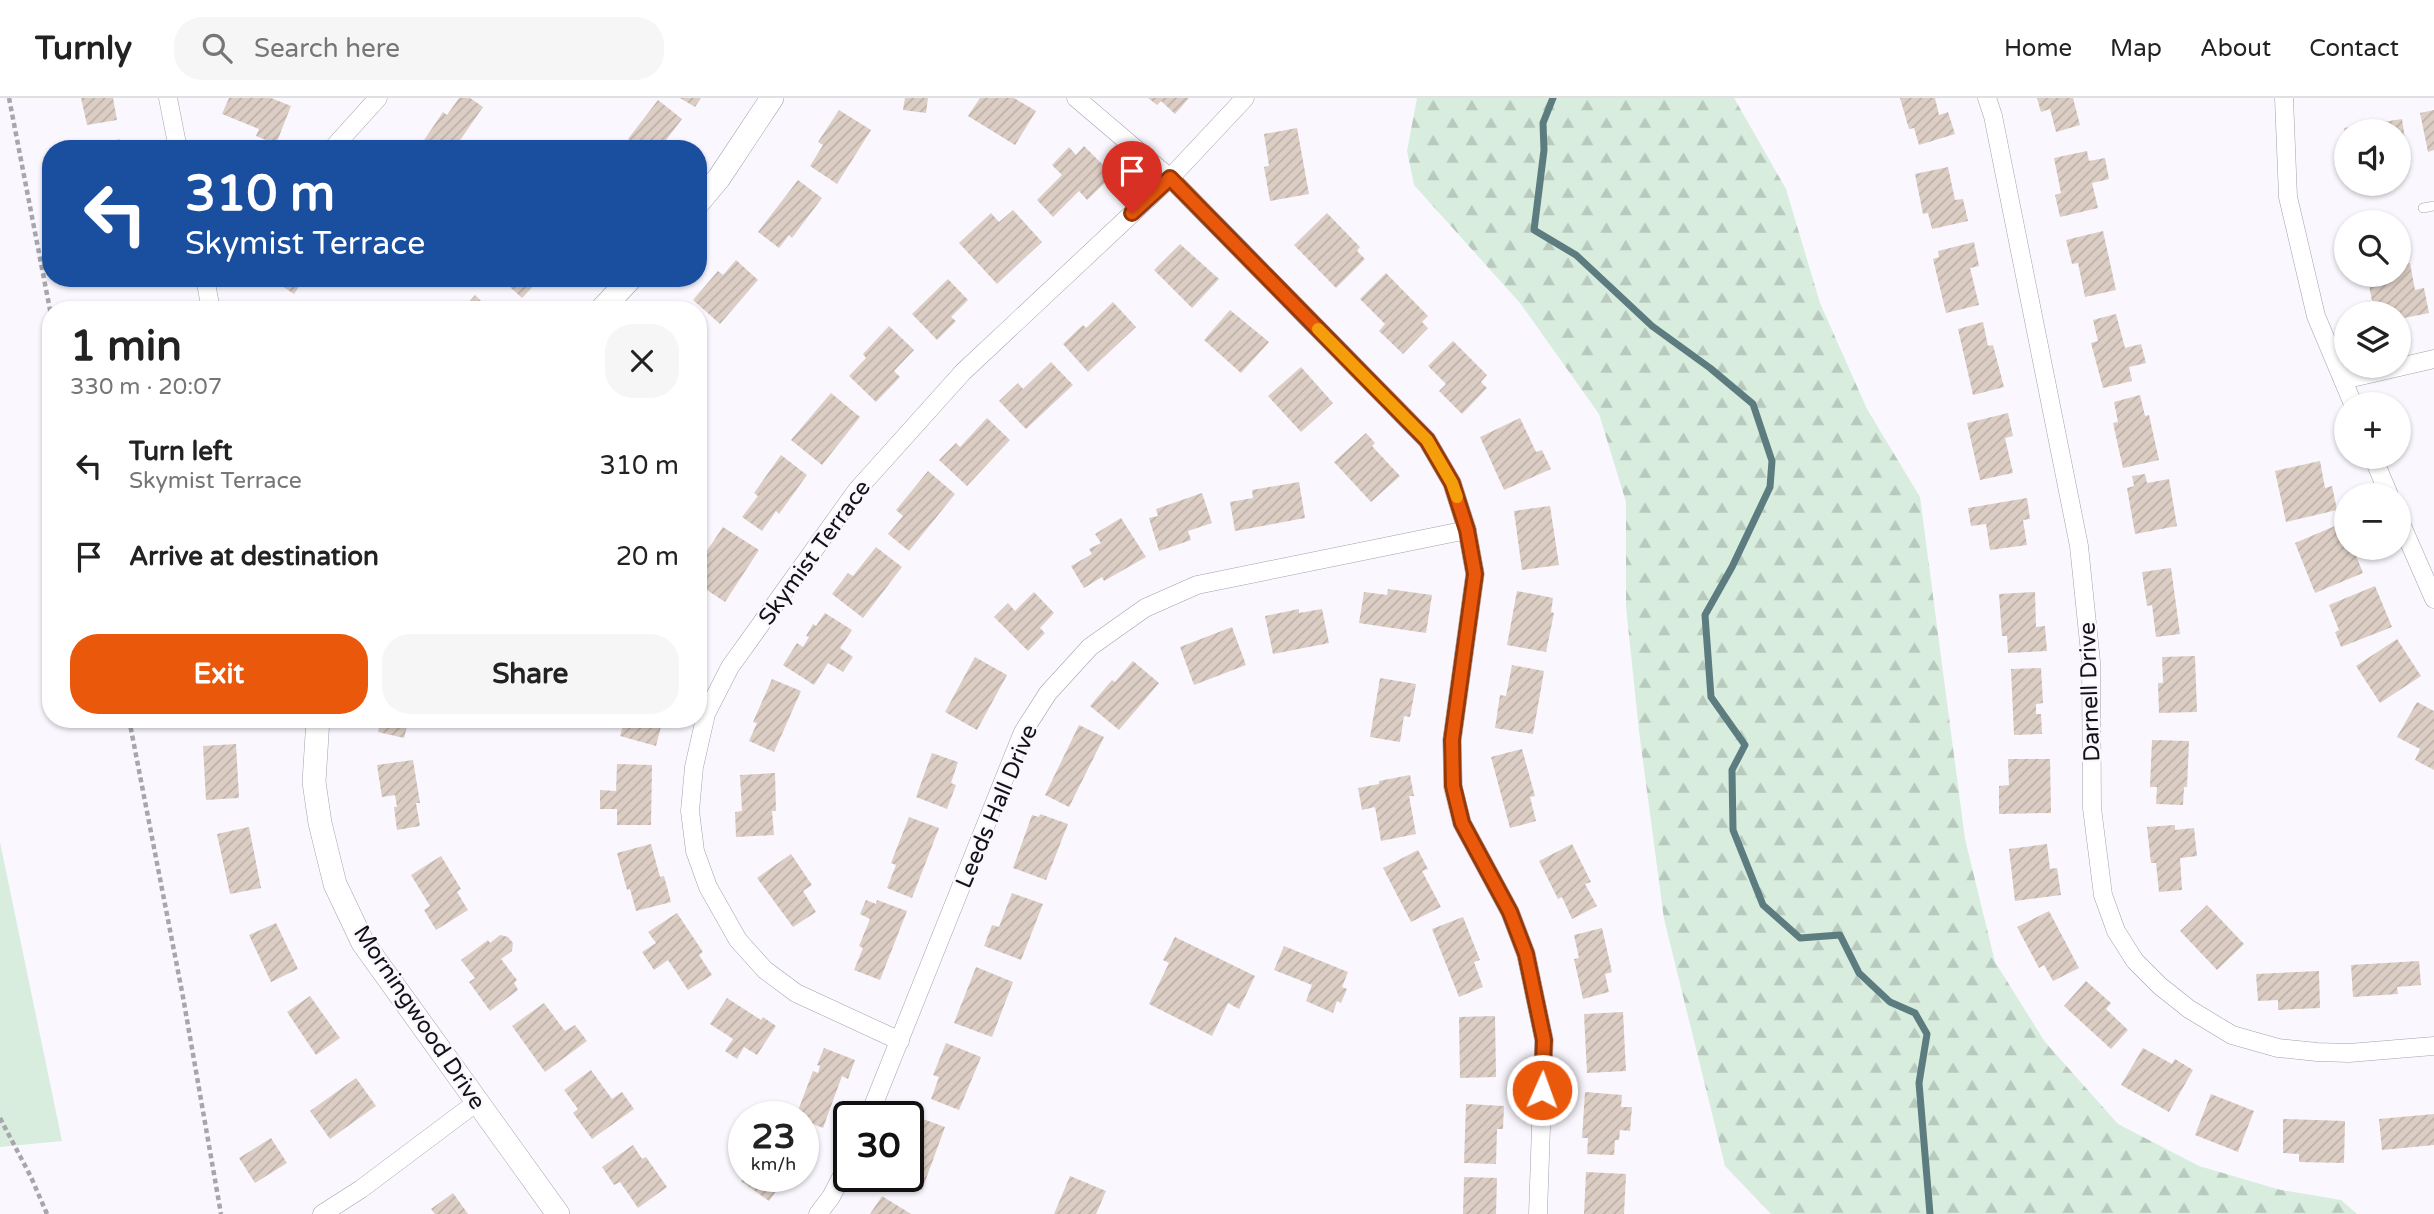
<!DOCTYPE html>
<html lang="en">
<head>
<meta charset="utf-8">
<style>
  body { margin:0; font-family:"Varela Round",sans-serif; background:#f6f6f6; color:#222; height:100vh; display:flex; flex-direction:column; font-size:26px; white-space:nowrap }
  * { box-sizing:border-box; margin:0 }
  p { font-size:23px; color:#767676 }
  .icon { flex:none; width:38px; height:38px; fill:none; stroke:currentColor; stroke-width:2; stroke-linecap:round; stroke-linejoin:round }
  .map { position:relative; flex:1; overflow:hidden }
  .details { position:absolute; left:42px; top:203px; width:665px; height:427px; display:flex; flex-direction:column; background:#fff; border-radius:28px; box-shadow:0 2px 5px #0004 }
  .details>* { flex:none }
  .top-card { position:absolute; left:42px; top:42px; width:665px; height:147px; border-radius:28px; box-shadow:0 2px 5px #0004; background:#1a4fa0; color:#fff; overflow:hidden }
  .fabs { position:absolute; left:2334px; top:21px; display:grid; gap:14px }
  .fabs a { display:grid; place-items:center; width:77px; height:77px; border-radius:50%; background:#fff; box-shadow:0 2px 5px #0004; font-size:35px }
  .speed { position:absolute; left:728px; top:1003px; display:flex; gap:14px; font-size:35px; font-weight:700; text-align:center }
  .speed>* { display:grid; place-content:center; width:91px; height:91px; border-radius:50%; background:#fff; box-shadow:0 2px 5px #0004; line-height:1 }
  .speed small { font-size:18px; font-weight:400 }
  .speed .limit { border:4px solid #111; border-radius:10px; background:#fff; color:#111 }
  .pin { position:absolute; display:grid; place-items:center; width:60px; height:60px; color:#fff; margin:-72px -30px; border-radius:50% 50% 50% 0; rotate:-45deg; box-shadow:0 0 7px #0007 }
  .pin .icon { rotate:45deg }
  .me { position:absolute; width:77px; margin:-38px; rotate:2deg; stroke-linejoin:round; filter:drop-shadow(0 0 5px #0008) }
  .turn { display:flex; align-items:center; gap:24px; height:147px; padding:0 28px; font-size:32px }
  .turn .icon { width:91px; height:91px; stroke-width:2.5 }
  .turn b { display:block; font-size:49px; line-height:60px }
  .round { display:grid; place-items:center; flex:none; width:74px; height:74px; border-radius:28px; background:#f6f6f6 }
  .headline { display:flex; align-items:center; justify-content:space-between; height:119px; padding:0 28px }
  h1 { font-size:42px; font-weight:700; line-height:52px }
  .cta { display:flex; gap:14px; margin-top:auto; padding:14px 28px }
  .cta a { flex:1; height:80px; border-radius:28px; background:#ea580c; color:#fff; font-size:28px; font-weight:700; line-height:80px; text-align:center }
  .cta a+a { background:#f6f6f6; color:#222 }
  ul { padding:0; list-style:none }
  li { display:flex; align-items:center; gap:21px; height:91px; padding:0 28px }
  li div { flex:1 }
  li b { display:block; font-size:26px }
  li em { font-style:normal }
  header { display:flex; align-items:center; gap:42px; box-sizing:border-box; height:98px; padding:0 35px; background:#fff; border-bottom:2px solid #e0e0e0 }
  header strong { font-size:33px }
  nav { display:flex; gap:38px; margin-inline-start:auto; font-size:24px }
  .search { width:490px; height:63px; background:#f6f6f6; display:flex; align-items:center; gap:18px; box-sizing:border-box; padding:0 24px; border-radius:28px; color:#767676; font-size:26px }
  .map>svg:first-child { display:block }
</style>
</head>
<body>
<header>
<strong>Turnly</strong>
<div class="search"><svg class="icon" aria-label="search" viewBox="0 0 24 24"><circle cx="10" cy="10" r="6"/><path d="M15 15l6 6"/></svg>Search here</div>
<nav><a>Home</a><a>Map</a><a>About</a><a>Contact</a></nav>
</header>
<div class="map">
<svg width="2434" height="1116" viewBox="0 0 2434 1116">
  <defs>
    <pattern id="forest-firs" width="22" height="20" patternUnits="userSpaceOnUse" patternTransform="scale(1.75)"><rect width="22" height="20" fill="#d8edde"/><path d="M5 1l3.5 6h-7zM16 11l3.5 6h-7z" fill="#b8cabe"/></pattern>
    <pattern id="building-hatch" width="6" height="6" patternUnits="userSpaceOnUse" patternTransform="scale(1.75)"><rect width="6" height="6" fill="#dccec5"/><path d="M-1 1l2-2M0 6l6-6M5 7l2-2" fill="none" stroke="#bcb0a8"/></pattern>
  </defs>
  <rect width="100%" height="100%" fill="#faf8fe"/>
  <polygon fill="#d8edde" points="0,744 62,1043 0,1049"/>
  <polygon fill="url(#forest-firs)" points="1417,0 1734,0 1786,91 1820,205 1867,311 1920,399 1965,741 1995,864 2045,944 2118,1026 2199,1068 2281,1092 2341,1102 2357,1116 1771,1116 1725,1068 1664,821 1639,633 1626,509 1626,404 1599,316 1520,205 1414,87 1407,53"/>
  <g fill="none" stroke-linecap="round" stroke-linejoin="round">
    <polyline stroke="#5c7c80" stroke-width="7" points="1553,0 1543,25 1544,52 1534,132 1576,157 1652,228 1710,270 1753,306 1772,363 1770,389 1732,469 1705,517 1711,599 1745,647 1732,672 1733,732 1763,807 1800,840 1840,837 1859,875 1890,904 1915,915 1927,936 1919,985 1930,1116"/>
  </g>
  <g fill="url(#building-hatch)">
    <polygon points="81,0 113,0 117,22 87,27"/>
    <polygon points="229,0 271,0 291,8 276,46 256,38 259,31 222,16"/>
    <polygon points="459,0 470,0 483,9 454,51 418,51 443,14 447,17"/>
    <polygon points="680,0 701,0 695,9"/>
    <polygon points="905,0 928,0 926,15 903,12"/>
    <polygon points="980,0 1014,0 1036,13 1015,47 968,18"/>
    <polygon points="1148,0 1189,0 1175,16 1161,3 1157,7"/>
    <polygon points="1900,0 1935,0 1939,17 1948,14 1955,36 1919,47 1914,30 1909,31"/>
    <polygon points="2037,0 2073,0 2080,27 2056,34 2050,11 2041,14"/>
    <polygon points="658,2 682,21 660,50 654,46 651,51 625,51 632,43 628,41"/>
    <polygon points="839,12 871,32 837,86 810,68 823,47 818,44"/>
    <polygon points="2434,12 2434,52 2428,54 2420,15"/>
    <polygon points="2402,21 2405,41 2399,42 2399,33 2347,33 2345,39 2344,30"/>
    <polygon points="1297,30 1309,96 1270,103 1264,69 1269,68 1264,36"/>
    <polygon points="120,41 122,51 88,51 88,50"/>
    <polygon points="1084,48 1113,77 1087,102 1079,93 1053,119 1037,102 1062,77 1052,67 1069,49 1076,57"/>
    <polygon points="2087,53 2089,63 2105,60 2109,81 2092,85 2098,110 2060,119 2055,97 2061,95 2054,60"/>
    <polygon points="1948,69 1955,102 1963,101 1968,123 1932,131 1928,115 1923,116 1915,76"/>
    <polygon points="798,82 822,100 792,140 789,137 779,150 758,134"/>
    <polygon points="1013,112 1042,144 997,186 959,145 991,115 999,124"/>
    <polygon points="1327,115 1360,149 1357,153 1365,161 1336,190 1294,147"/>
    <polygon points="2103,133 2116,192 2085,199 2078,165 2072,166 2066,142"/>
    <polygon points="1974,144 1979,168 1970,170 1979,207 1946,215 1933,161 1939,159 1938,153"/>
    <polygon points="1180,146 1219,181 1192,210 1154,172"/>
    <polygon points="736,162 758,182 720,226 693,202 718,173 723,177"/>
    <polygon points="2410,165 2415,192 2424,190 2429,215 2399,221 2399,215 2366,215 2364,204 2372,203 2367,177 2399,177 2399,167"/>
    <polygon points="1386,175 1428,218 1422,224 1428,230 1403,256 1379,233 1385,226 1360,201"/>
    <polygon points="116,180 142,180 143,183 118,189"/>
    <polygon points="270,180 305,180 294,196"/>
    <polygon points="500,180 541,180 522,200"/>
    <polygon points="948,181 968,202 951,219 956,223 937,242 912,216"/>
    <polygon points="475,197 490,212 462,212"/>
    <polygon points="447,203 457,212 439,212"/>
    <polygon points="1113,204 1136,229 1088,274 1063,246 1083,227 1086,230"/>
    <polygon points="1230,212 1269,244 1241,275 1204,242"/>
    <polygon points="2116,216 2125,250 2141,246 2146,265 2129,269 2132,283 2103,290 2091,245 2098,243 2093,222"/>
    <polygon points="1983,224 1988,248 1993,247 2004,289 1973,297 1958,231"/>
    <polygon points="889,228 914,252 894,273 900,279 876,304 849,278 866,260 863,256"/>
    <polygon points="698,236 707,245 698,254"/>
    <polygon points="1453,243 1487,277 1481,284 1487,290 1462,316 1439,293 1446,286 1428,268"/>
    <polygon points="1051,264 1073,287 1026,331 999,303 1018,285 1023,291"/>
    <polygon points="1301,269 1333,305 1301,334 1268,298"/>
    <polygon points="831,295 860,319 822,367 791,342"/>
    <polygon points="2140,297 2145,318 2149,317 2159,362 2123,370 2113,325 2118,324 2114,304"/>
    <polygon points="2008,315 2013,338 2005,340 2013,375 1980,382 1967,325"/>
    <polygon points="987,320 1010,342 967,388 939,362 956,345 960,349"/>
    <polygon points="1520,320 1536,354 1542,352 1551,371 1504,392 1480,339"/>
    <polygon points="1366,335 1375,345 1372,348 1400,378 1371,404 1334,364"/>
    <polygon points="781,357 807,377 779,416 776,413 762,433 742,419 758,398 754,395"/>
    <polygon points="2320,363 2325,390 2332,388 2337,412 2286,424 2275,373"/>
    <polygon points="928,373 955,396 909,453 888,436 903,418 896,412"/>
    <polygon points="2145,376 2147,385 2169,381 2177,428 2135,436 2127,390 2134,388 2132,378"/>
    <polygon points="1299,384 1305,420 1235,433 1230,404 1253,400 1252,392"/>
    <polygon points="1202,395 1212,425 1188,433 1191,442 1159,453 1149,420 1158,418 1156,411"/>
    <polygon points="2027,400 2030,421 2023,422 2027,447 1990,452 1986,426 1971,428 1968,410"/>
    <polygon points="1550,408 1559,467 1522,472 1514,413"/>
    <polygon points="1121,420 1146,459 1104,483 1102,479 1084,490 1071,468 1092,456 1089,451 1101,445 1095,436"/>
    <polygon points="2342,425 2347,436 2347,450 2353,450 2363,475 2315,495 2295,445"/>
    <polygon points="723,429 759,452 725,504 698,486 698,475 706,463 702,460"/>
    <polygon points="876,449 902,469 863,520 832,496 848,475 853,478"/>
    <polygon points="2171,470 2180,536 2156,539 2152,507 2147,508 2142,474"/>
    <polygon points="2375,488 2392,529 2341,549 2335,534 2339,532 2329,507"/>
    <polygon points="1388,491 1432,497 1426,535 1359,525 1364,494 1387,497"/>
    <polygon points="1517,493 1553,500 1551,514 1554,515 1546,554 1507,547"/>
    <polygon points="1034,494 1054,515 1040,530 1045,535 1028,553 994,519 1008,505 1015,513"/>
    <polygon points="2035,494 2036,529 2045,528 2047,553 2008,555 2007,538 2002,538 1999,496"/>
    <polygon points="1299,511 1299,515 1322,511 1329,545 1273,556 1265,518"/>
    <polygon points="825,515 852,532 840,550 853,559 843,574 828,565 814,587 783,567 797,545 803,549 809,539 806,538 813,526 816,528"/>
    <polygon points="1232,529 1246,567 1194,587 1180,549"/>
    <polygon points="2397,541 2421,578 2380,605 2356,568"/>
    <polygon points="2195,558 2197,614 2159,615 2158,585 2163,585 2162,559"/>
    <polygon points="975,559 1007,577 977,632 945,614"/>
    <polygon points="1133,563 1159,585 1119,632 1090,608 1112,582 1115,584"/>
    <polygon points="1512,567 1544,573 1533,636 1495,630 1500,597 1506,598"/>
    <polygon points="2041,570 2043,605 2036,606 2036,616 2041,616 2042,636 2014,637 2011,571"/>
    <polygon points="1380,580 1416,586 1410,619 1404,618 1400,644 1370,639"/>
    <polygon points="772,581 801,593 774,654 749,643 757,625 753,624"/>
    <polygon points="2417,604 2434,613 2434,672 2415,662 2420,651 2397,639"/>
    <polygon points="381,621 409,621 404,640 378,634"/>
    <polygon points="625,621 663,621 656,648 620,638"/>
    <polygon points="1079,627 1104,639 1069,709 1045,697"/>
    <polygon points="2152,642 2189,643 2187,689 2184,689 2183,707 2156,706 2157,689 2150,689"/>
    <polygon points="236,646 239,700 206,702 203,648"/>
    <polygon points="1522,651 1535,698 1530,699 1536,723 1510,730 1491,659"/>
    <polygon points="932,655 958,664 951,685 956,687 947,711 916,699"/>
    <polygon points="2008,661 2050,661 2051,715 1999,716 1999,688 2009,687"/>
    <polygon points="413,662 420,705 416,705 420,728 397,732 394,709 397,709 395,697 382,699 377,667"/>
    <polygon points="617,666 652,667 651,727 617,727 617,711 600,711 600,692 616,693"/>
    <polygon points="775,675 776,713 772,713 774,737 736,739 735,714 742,713 740,677"/>
    <polygon points="1410,677 1414,698 1409,698 1416,736 1381,743 1375,709 1362,712 1358,690 1379,686 1379,683"/>
    <polygon points="1040,716 1068,726 1046,782 1013,770 1032,717 1039,719"/>
    <polygon points="909,719 939,730 912,800 887,790 896,767 891,765"/>
    <polygon points="2175,727 2175,732 2194,730 2197,758 2180,760 2182,792 2159,794 2156,765 2151,765 2147,729"/>
    <polygon points="249,729 261,790 230,796 217,736"/>
    <polygon points="651,746 660,779 664,778 671,804 636,813 630,791 627,792 617,755"/>
    <polygon points="1572,746 1591,784 1585,786 1597,808 1572,821 1562,799 1558,801 1539,763"/>
    <polygon points="2047,746 2050,771 2057,770 2061,797 2015,803 2009,751"/>
    <polygon points="1418,752 1428,771 1422,773 1441,809 1411,824 1383,770"/>
    <polygon points="791,756 812,787 803,793 816,814 793,829 757,780"/>
    <polygon points="441,758 461,791 457,794 468,812 436,832 424,812 430,808 411,777"/>
    <polygon points="1012,795 1043,806 1021,862 984,848 992,827 999,829"/>
    <polygon points="866,802 876,806 877,802 907,813 880,882 854,872 863,850 859,848 870,821 860,816"/>
    <polygon points="2207,807 2244,846 2217,872 2180,833"/>
    <polygon points="2049,813 2079,870 2053,883 2044,867 2039,870 2017,829"/>
    <polygon points="677,815 703,854 699,857 712,877 688,892 668,862 654,872 642,854 656,845 648,834"/>
    <polygon points="1463,819 1480,862 1474,864 1483,889 1459,899 1432,831"/>
    <polygon points="276,825 298,871 271,884 249,837"/>
    <polygon points="1602,830 1612,874 1605,876 1609,894 1583,901 1574,861 1579,860 1574,837"/>
    <polygon points="500,837 508,839 513,845 512,853 501,861 517,882 514,885 518,892 490,913 469,884 475,880 461,862 488,842 490,845"/>
    <polygon points="1175,839 1255,878 1239,911 1228,905 1212,938 1149,906 1169,865 1163,862"/>
    <polygon points="1284,848 1348,874 1342,889 1347,891 1341,905 1337,903 1333,915 1306,903 1312,887 1274,872"/>
    <polygon points="2419,863 2421,887 2397,889 2398,896 2353,899 2351,867"/>
    <polygon points="976,869 1013,884 992,939 954,925"/>
    <polygon points="2319,873 2320,910 2278,912 2278,902 2258,903 2256,876"/>
    <polygon points="2086,883 2111,905 2106,911 2128,932 2111,951 2064,908"/>
    <polygon points="310,898 340,940 316,957 287,914"/>
    <polygon points="727,900 761,922 763,919 776,928 757,957 744,949 737,961 725,953 733,941 710,926"/>
    <polygon points="544,905 565,933 575,927 587,943 545,974 512,928"/>
    <polygon points="1623,914 1626,973 1587,975 1584,916"/>
    <polygon points="1495,918 1496,979 1460,980 1459,919"/>
    <polygon points="946,945 981,959 959,1012 931,1001 939,979 933,977"/>
    <polygon points="824,950 855,962 848,981 842,978 823,1030 803,1022 803,1018 796,1018 813,973 818,975 820,968 817,967"/>
    <polygon points="2143,950 2172,966 2175,961 2193,972 2169,1014 2121,987"/>
    <polygon points="591,972 612,1001 622,994 634,1011 592,1041 573,1015 578,1011 564,992"/>
    <polygon points="356,980 376,1008 330,1041 310,1013"/>
    <polygon points="1585,994 1622,997 1621,1009 1632,1009 1630,1033 1620,1032 1619,1042 1615,1042 1614,1057 1587,1056 1588,1040 1582,1040"/>
    <polygon points="2211,996 2254,1013 2238,1054 2195,1037"/>
    <polygon points="1466,1006 1504,1008 1503,1031 1497,1031 1496,1066 1464,1065"/>
    <polygon points="2434,1016 2434,1047 2382,1052 2379,1021"/>
    <polygon points="920,1020 945,1029 922,1092 893,1081 894,1078 908,1078 908,1040 910,1036 914,1037"/>
    <polygon points="2283,1021 2345,1023 2344,1065 2299,1064 2299,1056 2283,1055"/>
    <polygon points="271,1040 287,1065 255,1085 239,1060"/>
    <polygon points="633,1047 642,1061 646,1059 667,1089 638,1110 620,1084 614,1087 602,1069"/>
    <polygon points="1586,1074 1626,1076 1624,1116 1584,1116"/>
    <polygon points="745,1078 787,1078 769,1103 741,1083"/>
    <polygon points="1070,1078 1106,1093 1096,1116 1054,1116"/>
    <polygon points="1464,1079 1497,1080 1496,1116 1463,1116"/>
    <polygon points="453,1095 468,1116 435,1116 431,1111"/>
    <polygon points="882,1098 911,1116 870,1116"/>
  </g>
  <g fill="none" stroke-linecap="round" stroke-linejoin="round">
    <g stroke="#a4a0ad" stroke-width="10">
      <polyline id="service" points="2423,110 2434,108"/>
    </g>
    <g stroke="#a4a0ad" stroke-width="19">
      <g id="minor">
        <polyline points="168,0 178,51"/>
        <polyline points="1076,0 1170,80 1427,342 1452,385 1467,432 1475,476 1452,642 1453,689 1462,725 1510,814 1526,856 1544,942 1538,1116"/>
        <polyline points="1987,0 1993,18 2079,448 2091,564 2092,710 2103,797 2116,833 2135,863 2160,888 2189,911 2232,937 2278,950 2317,954 2349,955 2434,948"/>
        <polyline points="2284,0 2288,99 2316,218 2353,306"/>
        <polyline points="332,51 378,0"/>
        <polyline points="205,180 211,212"/>
        <polyline points="2343,282 2434,261"/>
        <polyline points="2373,359 2389,397"/>
        <polyline points="2399,421 2434,501"/>
        <polyline points="900,943 796,895 765,872 738,842 708,789 695,753 690,713 694,669 706,616 730,569 857,392 963,274 1170,80 1245,0"/>
        <polyline points="869,1018 1023,634 1048,595 1090,549 1145,510 1197,487 1467,432"/>
        <polyline points="322,1116 361,1091 477,1004"/>
        <polyline points="818,1116 831,1099 849,1064"/>
      </g>
    </g>
    <g stroke="#a4a0ad" stroke-width="24">
      <g id="tertiary">
        <polyline points="698,105 719,80 772,0"/>
        <polyline points="601,212 631,180"/>
        <polyline points="318,621 314,684 320,725 335,786 363,845 558,1116"/>
      </g>
    </g>
    <g stroke="#a7a6ab" stroke-width="4.5" stroke-dasharray="5 3.5" stroke-linecap="butt">
      <polyline points="9,0 51,217"/>
      <polyline points="129,621 183,899 221,1116"/>
      <polyline points="0,1020 31,1079 47,1116"/>
    </g>
    <use href="#service" stroke="#fff" stroke-width="9"/>
    <use href="#minor" stroke="#fff" stroke-width="18"/>
    <use href="#tertiary" stroke="#fff" stroke-width="23"/>
  </g>
  <g fill="none" stroke-linecap="round" stroke-linejoin="round">
    <g stroke="#983908" stroke-width="18">
      <polyline id="route" points="1132,115 1170,80 1427,342 1452,385 1467,432 1475,476 1452,642 1453,688 1462,725 1510,814 1526,856 1544,942 1542,992"/>
    </g>
    <use href="#route" stroke="#ea580c" stroke-width="12"/>
    <polyline stroke="#f59e0b" stroke-width="12" points="1318,231 1427,342 1452,385 1457,399"/>
  </g>
  <g text-anchor="middle" stroke-width="5" stroke-linejoin="round" paint-order="stroke">
    <g font-size="23" fill="#131216" stroke="#faf8fe">
      <text transform="translate(814 454) rotate(-54)" y="8">Skymist Terrace</text>
      <text transform="translate(2089 594) rotate(-92)" y="8">Darnell Drive</text>
      <text transform="translate(996 708) rotate(-67)" y="8">Leeds Hall Drive</text>
      <text transform="translate(420 919) rotate(56)" y="8">Morningwood Drive</text>
    </g>
  </g>
</svg>
<div class="fabs">
<a><svg class="icon" aria-label="sound" viewBox="0 0 24 24"><path d="M4 9h4l5-4v14l-5-4H4zM17 9q2 3 0 6"/></svg></a>
<a><svg class="icon" aria-label="search" viewBox="0 0 24 24"><circle cx="10" cy="10" r="6"/><path d="M15 15l6 6"/></svg></a>
<a><svg class="icon" aria-label="layers" viewBox="0 0 24 24"><path d="M12 4l9 5-9 5-9-5zM3 14l9 5 9-5"/></svg></a>
<a>+</a>
<a>−</a>
</div>
<div class="speed"><div>23<small>km/h</small></div><div class="limit">30</div></div>
<div class="pin" style="left:1132px;top:115px;background:#d93025"><svg class="icon" aria-label="arrive" viewBox="0 0 24 24"><path d="M6 21V4h12l-3 4 3 4H6"/></svg></div>
<svg class="me" style="left:1542px;top:992px" viewBox="-20 -20 40 40"><circle r="17" fill="#ea580c" stroke="#fff" stroke-width="3"/><path d="M0-11L8 9 0 5-8 9z" fill="#fff"/></svg>
<div class="top-card">
<div class="turn"><svg class="icon" aria-label="left" viewBox="0 0 24 24"><path d="M17 20v-9H6M10 6l-5 5 5 5"/></svg><div><b>310 m</b>Skymist Terrace</div></div>
</div>
<section class="details">
<div class="headline"><div><h1>1 min</h1><p>330 m · 20:07</p></div><a class="round"><svg class="icon" aria-label="close" viewBox="0 0 24 24"><path d="M6 6l12 12M18 6L6 18"/></svg></a></div>
<ul>
<li><svg class="icon" aria-label="left" viewBox="0 0 24 24"><path d="M17 20v-9H6M10 6l-5 5 5 5"/></svg><div><b>Turn left</b><p>Skymist Terrace</p></div><em>310 m</em></li>
<li><svg class="icon" aria-label="arrive" viewBox="0 0 24 24"><path d="M6 21V4h12l-3 4 3 4H6"/></svg><div><b>Arrive at destination</b></div><em>20 m</em></li>
</ul>
<div class="cta"><a>Exit</a><a>Share</a></div>
</section>
</div>
</body>
</html>
